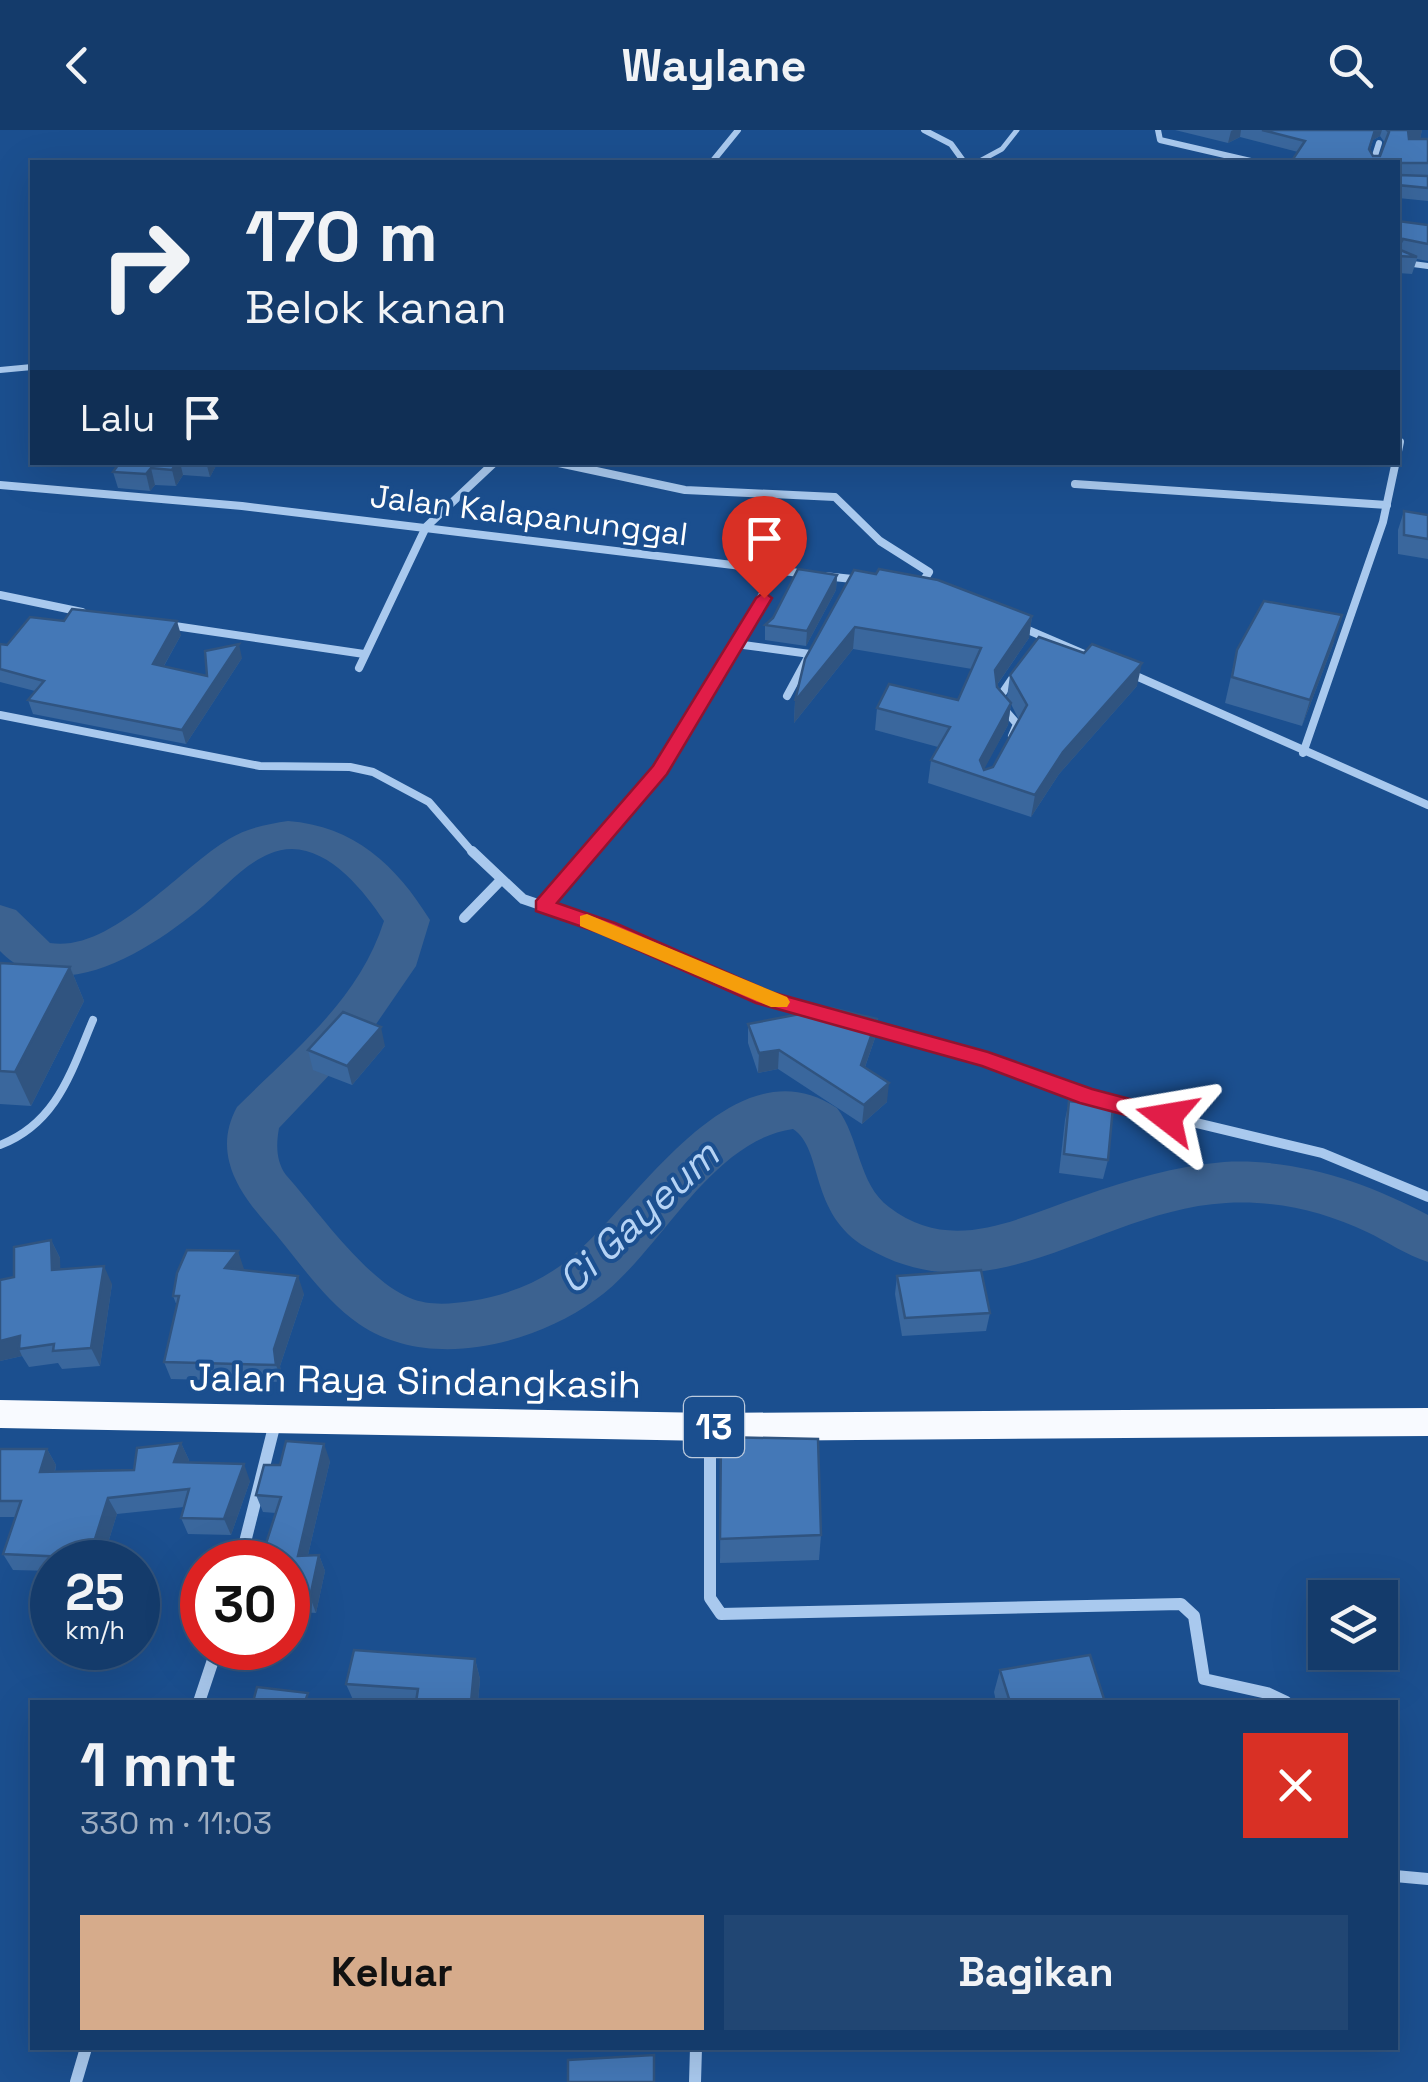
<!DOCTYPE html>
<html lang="id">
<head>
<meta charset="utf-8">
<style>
  body { margin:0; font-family:"Space Grotesk",sans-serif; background:#214673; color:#f1f3f6; height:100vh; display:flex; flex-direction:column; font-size:38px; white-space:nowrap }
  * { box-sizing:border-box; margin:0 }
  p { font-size:32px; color:#9dadc1 }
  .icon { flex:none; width:55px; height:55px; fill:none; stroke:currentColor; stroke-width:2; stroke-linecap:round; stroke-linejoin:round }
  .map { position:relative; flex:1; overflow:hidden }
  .drawer { position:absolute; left:30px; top:1570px; width:1368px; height:350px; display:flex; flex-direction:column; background:#143b6b; border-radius:0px; box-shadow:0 10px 40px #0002,0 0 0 2px #33557e }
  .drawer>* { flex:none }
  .top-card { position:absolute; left:30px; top:30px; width:1370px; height:305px; border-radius:0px; box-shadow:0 10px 40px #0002,0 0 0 2px #33557e; background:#143b6b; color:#f1f3f6; overflow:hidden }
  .controls { position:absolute; left:1308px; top:1450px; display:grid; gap:20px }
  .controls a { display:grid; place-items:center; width:90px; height:90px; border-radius:0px; background:#143b6b; box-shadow:0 10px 40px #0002,0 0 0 2px #33557e; font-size:50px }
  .speed { position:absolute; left:30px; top:1410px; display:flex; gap:20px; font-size:50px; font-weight:700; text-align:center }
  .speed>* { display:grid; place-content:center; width:130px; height:130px; border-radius:50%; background:#143b6b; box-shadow:0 10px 40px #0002,0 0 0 2px #33557e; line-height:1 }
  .speed small { font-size:25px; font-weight:400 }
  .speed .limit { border:15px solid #d22; background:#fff; color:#111 }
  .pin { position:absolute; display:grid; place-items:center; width:85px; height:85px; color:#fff; margin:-102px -42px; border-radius:50% 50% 50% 0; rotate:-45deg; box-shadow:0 0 10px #0007 }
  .pin .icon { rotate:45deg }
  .me { position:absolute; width:110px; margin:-55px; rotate:284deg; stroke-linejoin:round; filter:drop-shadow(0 0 8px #0008) }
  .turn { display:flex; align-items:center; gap:35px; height:210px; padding:0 50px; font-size:45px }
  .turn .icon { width:130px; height:130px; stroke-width:2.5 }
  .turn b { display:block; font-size:70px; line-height:85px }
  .then { display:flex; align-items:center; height:95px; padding:0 50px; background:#0003; gap:20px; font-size:38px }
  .round { display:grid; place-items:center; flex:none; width:105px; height:105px; border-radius:0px; background:#214673 }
  .headline { display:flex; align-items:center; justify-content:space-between; height:170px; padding:0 50px }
  h1 { font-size:60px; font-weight:700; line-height:75px }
  .cta { display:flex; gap:20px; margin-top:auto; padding:20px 50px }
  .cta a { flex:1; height:115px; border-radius:0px; background:#d6ab8b; color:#111; font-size:40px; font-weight:700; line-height:115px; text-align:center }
  .cta a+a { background:#214673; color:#f1f3f6 }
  header { display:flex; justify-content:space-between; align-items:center; height:130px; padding:0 50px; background:#143b6b; font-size:45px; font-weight:700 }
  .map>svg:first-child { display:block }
</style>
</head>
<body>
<header><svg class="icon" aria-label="back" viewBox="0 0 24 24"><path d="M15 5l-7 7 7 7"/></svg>Waylane<svg class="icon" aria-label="search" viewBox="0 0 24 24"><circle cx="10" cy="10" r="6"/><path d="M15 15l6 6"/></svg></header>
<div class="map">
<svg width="1428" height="1952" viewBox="0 0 1428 1952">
  <rect width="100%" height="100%" fill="#1b4f8f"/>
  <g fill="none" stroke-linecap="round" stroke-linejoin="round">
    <path fill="#3c6290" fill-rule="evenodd" d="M288,691C354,696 396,735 430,790L416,836L372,900L279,998C276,1015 276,1031 286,1045C318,1081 366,1150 410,1168C429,1176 451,1174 471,1171C507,1165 539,1153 568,1130C636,1076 732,908 837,978C860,1008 858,1054 889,1077C952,1126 1019,1087 1083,1066C1129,1050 1175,1036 1224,1032C1295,1028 1367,1052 1428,1085V1132C1406,1125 1388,1112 1367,1102C1323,1081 1275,1070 1226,1073C1098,1080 994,1191 867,1118C808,1084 824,1019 793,999C734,1007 690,1068 654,1111C636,1132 618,1154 595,1170C531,1216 428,1241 359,1194C321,1168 296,1126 266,1093C236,1059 213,1021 237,977C295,919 359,870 384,791C361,756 317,702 269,724C241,736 221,762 197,781C147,821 57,880 0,821V775L16,780L50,813C111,823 181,737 229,709C247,698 268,694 288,691Z"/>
    <polyline stroke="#a9c9ee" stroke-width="5" points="978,32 1002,19 1017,0"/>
    <path stroke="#a9c9ee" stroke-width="8" d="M0,1015C57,993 71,942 93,890"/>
    <g stroke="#a9c9ee" stroke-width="6">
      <polyline points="924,0 951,14 964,32"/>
      <polyline points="1158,0 1160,10 1255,32"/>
      <polyline points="712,32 738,0"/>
      <polyline points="1373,32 1379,13"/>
      <polyline points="1398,132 1428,136"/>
      <polyline points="0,240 32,237"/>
      <polyline points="1398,272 1399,315"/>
    </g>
    <g stroke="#a9c9ee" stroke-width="8">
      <polyline points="554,332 685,360 835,367 880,411 929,442 920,456"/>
      <polyline points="1075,354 1387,375"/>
      <polyline points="0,355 242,376 808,444"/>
      <polyline points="824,446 862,450"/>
      <polyline points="0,465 82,482"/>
      <polyline points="168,495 364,524"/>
      <polyline points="1021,497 1084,524"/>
      <polyline points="736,514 810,524"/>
      <polyline points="359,538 426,397 495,332"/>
      <polyline points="1127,542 1428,675"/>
      <polyline points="787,566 807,529"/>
      <polyline points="0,585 260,636 350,637 373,642 429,672 474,724"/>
      <polyline points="1012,606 1017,594 997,571 1016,543"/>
      <polyline points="1303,623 1383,392 1400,312"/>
      <polyline points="588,724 661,639 777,440"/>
    </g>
    <g stroke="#a9c9ee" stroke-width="10">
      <polyline points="472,721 523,769 608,798 764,867 821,885"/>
      <polyline points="543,776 590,721"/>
      <polyline points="464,788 500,751"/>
      <polyline points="867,898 988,930 1088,967 1322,1023 1428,1067"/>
    </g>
    <g stroke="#a9c9ee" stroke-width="12">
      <polyline points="710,1301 710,1468 721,1484 1181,1474 1194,1486 1204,1549 1267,1563 1286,1572"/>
      <polyline points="240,1432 275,1293"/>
      <polyline points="199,1572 217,1518"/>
      <polyline points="1395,1746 1428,1749"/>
      <polyline points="76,1952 86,1918"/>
      <polyline points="695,1952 696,1918"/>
    </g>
    <polygon fill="#f8faff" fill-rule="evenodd" points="0,1270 710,1283 1428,1278 1428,1306 710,1311 0,1298"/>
  </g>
  <g fill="#3a679d" fill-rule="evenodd">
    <path d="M1175,0H1422L1420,9H1428V45H1398L1428,46V71L1398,68V32L1298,22L1240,7L1228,13ZM1380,6L1385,13L1380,26H1373L1370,20L1373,10Z"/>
    <polygon points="1398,91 1428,95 1428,131 1417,129 1412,144 1398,143"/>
    <polygon points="120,332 218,332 210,347 183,345 176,356 155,355 150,361 118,358 113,342"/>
    <polygon points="1404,381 1428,385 1428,429 1398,424 1398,400"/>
    <path d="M854,440L1032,486L1029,508L997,555L1007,567L1010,545L1137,556L1059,644L1031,687L928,653L931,630L938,617L875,600L877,578L958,570L972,539L853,519L794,593L795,571ZM1011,574L1019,590L993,637L983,640L1008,595Z"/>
    <polygon points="837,445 836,460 806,516 765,510 765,495"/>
    <polygon points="181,505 164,536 207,546 242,528 186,614 33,584 28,570 35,561 0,552 0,514 7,515"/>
    <polygon points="1334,512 1302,596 1225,573 1237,520"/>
    <polygon points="0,833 70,837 84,871 31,976 0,974"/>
    <polygon points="748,894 875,908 865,937 887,972 862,994 778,939 758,943 748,913"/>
    <polygon points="385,916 352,955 313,940 308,920"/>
    <polygon points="1069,971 1108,1030 1103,1049 1059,1043 1065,990"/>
    <polygon points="51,1110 60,1128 60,1139 112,1154 100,1236 62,1239 58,1233 29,1237 22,1226 0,1231 0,1150 14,1147"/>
    <polygon points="244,1139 243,1140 304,1164 280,1236 282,1252 171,1249 164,1232 177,1176 173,1166"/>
    <polygon points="897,1146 990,1183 986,1201 902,1206 895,1164"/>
    <polygon points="721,1307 821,1405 819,1430 720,1433"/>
    <polygon points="181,1313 189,1330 188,1332 250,1351 231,1405 188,1404 181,1388 184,1377 117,1384 102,1432 52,1432 52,1441 13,1440 3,1424 15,1387 0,1387 0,1319 47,1319 56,1335 55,1342 134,1340"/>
    <polygon points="330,1331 308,1425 319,1425 325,1441 316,1483 288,1481 288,1432 276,1383 263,1382 256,1365 280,1335"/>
    <polygon points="475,1529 480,1549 478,1572 354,1572 346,1554"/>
    <polygon points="1000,1540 1105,1572 996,1572 994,1562"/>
  </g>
  <g fill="#305480">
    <polygon points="1233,0 1241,0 1240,7 1228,13 1231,1"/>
    <polygon points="1375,0 1382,0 1380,6 1373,10"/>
    <polygon points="1408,0 1422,0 1420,9 1405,12"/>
    <polygon points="177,332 180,332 183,345 176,356 172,340"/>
    <polygon points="206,332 218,332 210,347"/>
    <polygon points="151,338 155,355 150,361 146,344"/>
    <polygon points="837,445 836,460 806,516 807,501"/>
    <polygon points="1342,485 1334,512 1302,596 1310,570"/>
    <polygon points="1032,486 1029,508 992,562 995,540"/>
    <polygon points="177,491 181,505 157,548 153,534"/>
    <polygon points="855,497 853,519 794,593 795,571"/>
    <polygon points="239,514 242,528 186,614 182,600"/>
    <polygon points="1142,533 1137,556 1059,644 1031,687 1035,665 1063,622"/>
    <polygon points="1011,573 1008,595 980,647 980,630"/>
    <polygon points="70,837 84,871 31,976 15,942"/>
    <polygon points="877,889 875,908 859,954 861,935"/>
    <polygon points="381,897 385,916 352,955 347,936"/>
    <polygon points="779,920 778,939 758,943 759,923"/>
    <polygon points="889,953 887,972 862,994 864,975"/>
    <polygon points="51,1110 60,1128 61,1158 52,1140"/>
    <polygon points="238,1121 244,1139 232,1156 225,1138"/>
    <polygon points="104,1136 112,1154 100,1236 91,1218"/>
    <polygon points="298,1146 304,1164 280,1236 282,1252 276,1235 274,1219"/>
    <polygon points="20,1206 19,1219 22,1226 0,1231 0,1211"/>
    <polygon points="181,1313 189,1330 182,1348 174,1332"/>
    <polygon points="324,1314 330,1331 304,1442 298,1426"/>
    <polygon points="47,1319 56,1335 50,1359 40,1342"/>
    <polygon points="244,1334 250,1351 231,1405 224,1389"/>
    <polygon points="108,1368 117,1384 102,1432 92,1432 89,1428"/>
    <polygon points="319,1425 325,1441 316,1483 310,1467"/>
    <polygon points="475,1529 480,1549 478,1572 471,1572"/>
  </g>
  <g fill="#4478b7" stroke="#305480" stroke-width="2.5">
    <polygon points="1262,0 1375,0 1369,19 1373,26 1380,26 1389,2 1387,0 1408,0 1409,9 1428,9 1428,33 1400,33 1398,36 1398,32 1291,32 1305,11"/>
    <polygon points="1398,45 1428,46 1428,58 1398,55"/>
    <polygon points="1398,91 1428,95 1428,114 1403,109 1398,118"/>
    <polygon points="1398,119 1417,127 1398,126"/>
    <polygon points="120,332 177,332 172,340 151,338 146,344 113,342"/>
    <polygon points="1404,381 1428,385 1428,409 1404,405"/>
    <polygon points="798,439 837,445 807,501 765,495 773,488"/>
    <polygon points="879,439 938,450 1032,486 995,540 997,557 1011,573 980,630 984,640 993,637 1027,575 1010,545 1039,507 1084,523 1092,514 1142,533 1063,622 1035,665 931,630 950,597 877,578 889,554 958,570 981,518 855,497 795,571 805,529 854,440 876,444"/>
    <polygon points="1264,471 1342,485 1310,570 1232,547 1237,520"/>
    <polygon points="72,479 177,491 153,534 207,546 205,521 239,514 182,600 28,570 44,551 0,539 0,514 7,515 30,487 64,491"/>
    <polygon points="0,833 70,837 15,942 0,941"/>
    <polygon points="831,878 877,889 861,935 889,953 864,975 779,920 759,923 748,894"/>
    <polygon points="343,882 381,897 347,936 308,920"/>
    <polygon points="1069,971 1113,977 1108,1030 1064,1024"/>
    <polygon points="51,1110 52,1140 104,1136 91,1218 53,1221 54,1214 19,1219 20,1206 0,1211 0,1150 14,1147 14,1117"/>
    <polygon points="187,1120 238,1121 225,1138 298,1146 274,1219 276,1235 164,1232 179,1166 173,1166 177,1143"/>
    <polygon points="981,1140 990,1183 905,1188 897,1146"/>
    <polygon points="721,1307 818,1309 821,1405 720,1409"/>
    <polygon points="286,1311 324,1314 298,1426 319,1425 310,1467 288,1466 288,1432 260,1432 281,1367 256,1365 264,1335 280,1335"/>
    <polygon points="181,1313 174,1332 244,1334 224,1389 181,1388 189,1359 108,1368 89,1428 3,1424 21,1371 0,1371 0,1319 47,1319 40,1342 134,1340 137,1318"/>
    <polygon points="354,1520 475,1529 471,1572 416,1572 418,1559 346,1554"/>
    <polygon points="1090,1525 1105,1572 1010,1572 1000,1540"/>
    <polygon points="257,1557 308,1563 305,1572 253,1572"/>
    <polygon points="654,1925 654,1952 568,1952 568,1930"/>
  </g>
  <polygon fill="#e11d48" stroke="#92132f" stroke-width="2.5" points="764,462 772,468 667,644 557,773 615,793 771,862 988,922 1092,959 1175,981 1175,993 1167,996 1080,973 982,936 756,873 600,803 536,781 536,771 653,636 756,468"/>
  <polygon fill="#f59e0b" points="587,784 787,867 790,872 787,877 771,877 580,796 580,786"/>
  <g text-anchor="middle" stroke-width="8" stroke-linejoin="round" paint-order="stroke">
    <g font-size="32" fill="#fff" stroke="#1b4f8f">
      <text transform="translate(529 385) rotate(7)" y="11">Jalan Kalapanunggal</text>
    </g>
    <rect fill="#1b4f8f" stroke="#bbcadd" stroke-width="2.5" x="684" y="1267" width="60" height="60" rx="8"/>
    <g font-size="35" font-weight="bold" fill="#fff">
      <text x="714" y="1309">13</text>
    </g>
    <g font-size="38" fill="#fff" stroke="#1b4f8f">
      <text transform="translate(415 1251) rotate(1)" y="13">Jalan Raya Sindangkasih</text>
    </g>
    <g font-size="40" font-style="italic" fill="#b5d3f5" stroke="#1b4f8f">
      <text transform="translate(638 1087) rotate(-43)" y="14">Ci Gayeum</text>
    </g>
  </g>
</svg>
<div class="controls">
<a><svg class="icon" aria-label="layers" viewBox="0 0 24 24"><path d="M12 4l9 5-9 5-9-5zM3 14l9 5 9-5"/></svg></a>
</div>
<div class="speed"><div>25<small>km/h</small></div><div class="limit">30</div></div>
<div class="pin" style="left:764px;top:468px;background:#d93025"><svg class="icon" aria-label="arrive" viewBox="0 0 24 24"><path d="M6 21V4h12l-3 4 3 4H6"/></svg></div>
<svg class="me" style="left:1167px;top:987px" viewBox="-20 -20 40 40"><path d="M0-17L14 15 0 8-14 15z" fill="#e11d48" stroke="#fff" stroke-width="4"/></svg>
<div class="top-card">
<div class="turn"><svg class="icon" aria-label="right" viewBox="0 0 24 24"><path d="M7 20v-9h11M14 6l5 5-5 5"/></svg><div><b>170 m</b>Belok kanan</div></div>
<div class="then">Lalu<svg class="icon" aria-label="arrive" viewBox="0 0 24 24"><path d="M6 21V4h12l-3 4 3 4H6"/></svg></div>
</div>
<section class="drawer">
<div class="headline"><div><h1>1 mnt</h1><p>330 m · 11:03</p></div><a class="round" style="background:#d93025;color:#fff"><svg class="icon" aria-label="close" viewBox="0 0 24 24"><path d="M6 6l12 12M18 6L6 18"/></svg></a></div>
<div class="cta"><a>Keluar</a><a>Bagikan</a></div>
</section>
</div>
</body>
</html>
